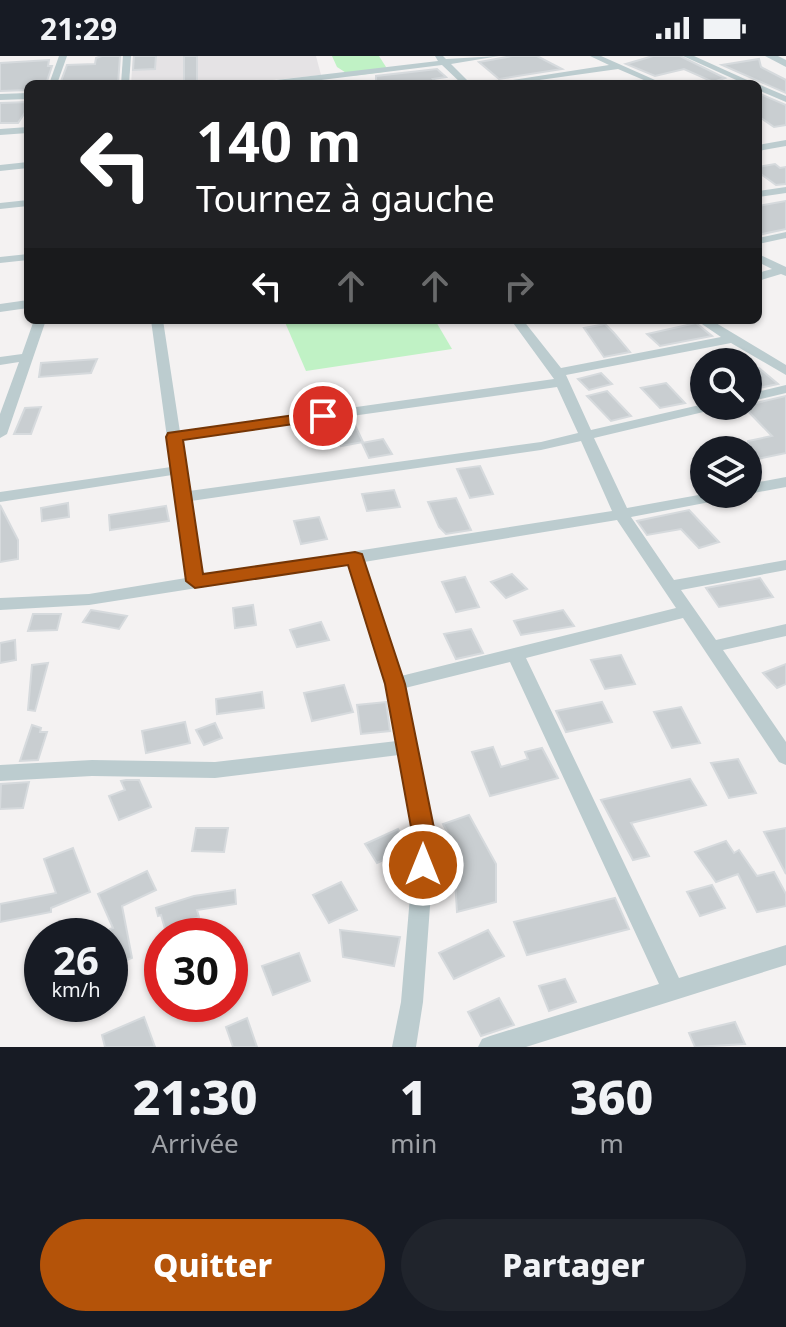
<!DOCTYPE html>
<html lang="fr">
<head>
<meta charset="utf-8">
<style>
  body { margin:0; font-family:"Noto Sans",sans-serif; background:#20242c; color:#f1f3f6; height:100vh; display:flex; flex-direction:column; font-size:30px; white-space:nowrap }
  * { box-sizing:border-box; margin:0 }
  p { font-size:26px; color:#9ea1a6 }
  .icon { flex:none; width:44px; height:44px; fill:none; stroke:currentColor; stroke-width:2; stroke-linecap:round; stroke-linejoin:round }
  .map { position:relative; height:991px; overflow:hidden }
  .side { display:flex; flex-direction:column; background:#171b24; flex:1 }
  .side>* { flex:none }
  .hud { position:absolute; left:24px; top:24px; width:738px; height:244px; border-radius:12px; box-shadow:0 2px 6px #0004; background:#202124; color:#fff; overflow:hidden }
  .fabs { position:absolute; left:690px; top:292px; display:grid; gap:16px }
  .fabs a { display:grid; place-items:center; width:72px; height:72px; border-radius:50%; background:#171b24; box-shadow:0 2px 6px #0004; font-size:40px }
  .speed { position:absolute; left:24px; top:862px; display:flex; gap:16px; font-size:40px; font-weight:700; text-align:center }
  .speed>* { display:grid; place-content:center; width:104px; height:104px; border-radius:50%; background:#171b24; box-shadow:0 2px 6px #0004; line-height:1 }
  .speed small { font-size:20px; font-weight:400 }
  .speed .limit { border:12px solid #d22; background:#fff; color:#111 }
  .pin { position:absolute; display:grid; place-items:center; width:68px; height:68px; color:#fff; margin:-34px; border:4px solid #fff; border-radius:50%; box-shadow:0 2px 8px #0007 }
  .me { position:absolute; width:88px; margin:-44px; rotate:0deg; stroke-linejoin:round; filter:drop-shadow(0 0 6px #0008) }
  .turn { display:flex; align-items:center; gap:28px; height:168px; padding:0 40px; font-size:36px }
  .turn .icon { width:104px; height:104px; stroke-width:2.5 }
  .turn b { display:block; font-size:56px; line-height:68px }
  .lanes { display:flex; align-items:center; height:76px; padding:0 40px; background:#0003; justify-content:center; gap:40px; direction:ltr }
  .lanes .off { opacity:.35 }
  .eta { display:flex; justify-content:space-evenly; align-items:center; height:136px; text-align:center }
  .eta b { font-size:48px; font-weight:800; line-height:56px }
  .cta { display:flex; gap:16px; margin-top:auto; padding:16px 40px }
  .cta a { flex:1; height:92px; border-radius:48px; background:#b45309; color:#fff; font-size:32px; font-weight:800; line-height:92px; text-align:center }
  .cta a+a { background:#20242c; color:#f1f3f6 }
  .status { display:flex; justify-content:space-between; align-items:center; height:56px; padding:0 40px; background:#171b24; direction:ltr }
  .status svg { height:22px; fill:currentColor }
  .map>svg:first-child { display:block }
</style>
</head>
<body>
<div class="status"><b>21:29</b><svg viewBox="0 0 49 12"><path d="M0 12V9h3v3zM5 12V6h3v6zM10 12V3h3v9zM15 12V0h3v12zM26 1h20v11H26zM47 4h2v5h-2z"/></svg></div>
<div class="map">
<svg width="786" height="991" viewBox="0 0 786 991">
  <rect width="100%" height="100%" fill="#f4f2f2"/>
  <polygon fill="#e5e3e5" points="133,0 316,0 321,19 235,28 131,28"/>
  <g fill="#c0f2c5">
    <polygon points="332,0 379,0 386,11 384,16 351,20 337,11"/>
    <polygon points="284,264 435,264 452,293 306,315"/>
  </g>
  <g fill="#c9ced1" stroke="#d6dadd" stroke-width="2">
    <polygon points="102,0 120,0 118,28 60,28 67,9 95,8 96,2"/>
    <polygon points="134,0 156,0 155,13 133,14"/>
    <rect x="184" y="0" width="13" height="28"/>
    <polygon points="512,0 537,0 562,13 499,23 479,6"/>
    <polygon points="653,0 680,0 725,22 713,26 684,13 655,20 626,8"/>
    <polygon points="759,3 761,11 786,24 786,37 722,9"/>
    <polygon points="49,4 48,10 52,10 46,28 28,28 28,34 0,35 0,7"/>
    <polygon points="437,13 446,21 433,23 438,28 376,28 376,20"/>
    <polygon points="758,37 786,49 786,69 774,71 758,60"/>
    <polygon points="28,46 28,52 18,67 0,67 0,47"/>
    <polygon points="775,108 780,112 786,111 786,128 776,129 758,116 758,111"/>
    <polygon points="786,145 786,173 758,179 758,150"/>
    <polygon points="696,267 712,280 660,290 647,278"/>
    <polygon points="605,268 614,277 630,296 604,301 584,272"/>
    <polygon points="97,303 91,317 39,321 41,307"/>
    <polygon points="759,312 778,328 759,332 748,323 748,315"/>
    <polygon points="601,317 612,328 589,334 578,323"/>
    <polygon points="666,327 685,347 660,352 641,332"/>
    <polygon points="607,335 631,360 611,365 587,340"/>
    <polygon points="786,340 786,397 748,405 748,385 772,380 743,350"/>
    <polygon points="41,351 31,378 14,378 25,352"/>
    <polygon points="352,363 363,386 341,390 334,366"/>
    <polygon points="383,383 392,398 369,402 362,387"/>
    <polygon points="480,410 493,438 470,442 457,413"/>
    <polygon points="394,434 400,451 367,455 362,438"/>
    <polygon points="456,442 471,474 446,478 439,471 428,446"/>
    <polygon points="68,447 69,461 42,465 41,452"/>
    <polygon points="0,449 18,484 18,503 0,506"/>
    <polygon points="166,450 169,465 110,474 109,459"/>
    <polygon points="689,454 719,486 699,492 681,473 647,479 637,465"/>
    <polygon points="319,461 327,483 301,488 294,465"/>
    <polygon points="512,518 527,533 506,542 491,526"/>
    <polygon points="465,521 479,551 456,556 442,526"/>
    <polygon points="760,522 773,541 719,551 706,532"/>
    <polygon points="253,549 256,569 235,572 233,552"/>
    <polygon points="91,554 127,560 119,573 83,566"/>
    <polygon points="563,554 574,570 521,579 514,565"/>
    <polygon points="33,558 61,558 57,574 28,575"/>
    <polygon points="321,566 329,584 297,591 290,574"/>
    <polygon points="471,573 483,597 456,603 444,578"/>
    <polygon points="15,584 16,604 0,607 0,587"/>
    <polygon points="621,599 635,628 605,633 591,604"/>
    <polygon points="48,607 35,655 28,654 32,609"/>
    <polygon points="786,608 786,628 777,632 763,617"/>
    <polygon points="344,629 353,656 312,665 304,637"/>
    <polygon points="262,636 264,652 217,658 216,643"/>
    <polygon points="386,646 390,675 361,678 357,649"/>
    <polygon points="602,646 612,666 566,676 556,655"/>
    <polygon points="681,651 700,687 672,692 654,656"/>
    <polygon points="185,666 190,687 146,697 142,675"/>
    <polygon points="215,667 222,682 204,689 196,674"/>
    <polygon points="32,669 41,672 40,676 47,676 38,704 20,705"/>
    <polygon points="493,691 501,711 528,703 525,696 542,692 558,722 490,740 472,696"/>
    <polygon points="738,703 756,737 729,742 711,707"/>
    <polygon points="690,723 706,749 631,767 649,800 633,804 601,744"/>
    <polygon points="126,724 139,724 151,751 119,764 109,740 125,734 121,725"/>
    <polygon points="29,726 23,752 0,753 1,728"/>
    <polygon points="469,759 496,808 496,846 457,856 454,807 463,807 443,768"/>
    <polygon points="196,772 228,772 224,796 192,795"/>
    <polygon points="786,772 786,818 764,776"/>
    <polygon points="398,773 410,792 377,807 365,788"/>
    <polygon points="726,785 734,797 739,794 757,820 774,816 786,838 786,850 757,856 738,818 716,826 695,796"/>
    <polygon points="73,792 90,836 51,852 51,856 0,866 0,848 56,837 44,803"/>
    <polygon points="147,815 156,834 122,850 132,902 127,904 123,895 110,898 110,873 113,872 98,838"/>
    <polygon points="341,826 357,854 329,867 313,839"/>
    <polygon points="712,829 725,852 700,860 687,836"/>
    <polygon points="235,834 236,848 197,854 199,861 165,873 161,859 158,860 156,852 194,840"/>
    <polygon points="615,842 629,873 527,899 514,866"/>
    <polygon points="340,874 400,881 394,910 343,901"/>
    <polygon points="488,874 504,900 454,923 439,897"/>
    <polygon points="299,897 310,925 273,939 262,910"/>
    <polygon points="565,923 576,946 549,955 539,930"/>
    <polygon points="499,942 514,969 481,980 468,956"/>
    <polygon points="144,961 155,991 105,991 102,979"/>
    <polygon points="247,962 257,991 233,991 226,971"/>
    <polygon points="735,966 745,988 695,991 689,977"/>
  </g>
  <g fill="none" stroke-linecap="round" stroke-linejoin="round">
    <g fill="#bccccf" fill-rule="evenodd">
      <polygon points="59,0 67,0 57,28 49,28"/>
      <polygon points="123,0 131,0 129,28 121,28"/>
      <polygon points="435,0 443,0 446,3 499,0 451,8 471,28 462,28 442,9 289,28 264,28 268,25 438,5"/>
      <polygon points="590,0 601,0 664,28 653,28 618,13 511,28 488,28 609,9"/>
      <polygon points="683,0 694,0 756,28 745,28"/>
      <polygon points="758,28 786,40 786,46 758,34"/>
      <polygon points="28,37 28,43 0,44 0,38"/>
      <polygon points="28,71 28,77 0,79 0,73"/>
      <polygon points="786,84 786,90 758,95 758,89"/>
      <polygon points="28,106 28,112 0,115 0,109"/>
      <polygon points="786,131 786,137 758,141 758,135"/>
      <polygon points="28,144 28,150 0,153 0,147"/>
      <polygon points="786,176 786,182 758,188 758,182"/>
      <polygon points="28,198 28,204 0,207 0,201"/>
      <polygon points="758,198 786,211 786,220 781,218 758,225 758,217 772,213 758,206"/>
      <polygon points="28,244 28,252 0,256 0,248"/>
      <polygon points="34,264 46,264 7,378 0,382 0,358 19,306 0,309 0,301 22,298"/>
      <path d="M151,264H163L180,376L554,323L511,264H523L561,312L721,281L696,264H711L786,309V319L731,287L566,319L591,374L704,348V350H718L716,353L594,382L627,452L704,438H734L726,443L631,461L674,524L786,504V514L681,534L716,584L786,568V580L723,594L786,686V709L779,706L683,562L526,602L679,922L786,889V909L526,991H478L482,983L490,980L659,928L510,606L405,632L435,782L423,946L416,991H392L401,946L415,782L399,699L215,722L92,720L0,725V709L92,704L215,706L397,685L386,628L349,508L89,549L0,554V542L89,538L186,522L172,419L0,446V436L171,411ZM557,331L578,377L541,386L189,435L182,384ZM581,385L612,455L202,519L191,445L541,394ZM617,464L676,552L401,620L364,506Z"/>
      <polygon points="786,329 786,337 748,346 748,338"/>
      <polygon points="786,421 786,431 748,438 748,428"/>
    </g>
    <polygon fill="#bccccf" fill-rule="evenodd" points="765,0 778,0 786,4 786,11"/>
  </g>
  <polygon fill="#b45309" stroke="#753606" stroke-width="2" points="323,355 329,356 329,363 183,384 203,518 355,496 362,498 405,628 436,782 431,816 423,819 414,816 411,809 413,782 385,628 348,509 195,532 186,525 166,381 168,377"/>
</svg>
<div class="fabs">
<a><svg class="icon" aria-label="search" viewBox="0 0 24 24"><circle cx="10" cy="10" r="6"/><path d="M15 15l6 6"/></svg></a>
<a><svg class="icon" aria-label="layers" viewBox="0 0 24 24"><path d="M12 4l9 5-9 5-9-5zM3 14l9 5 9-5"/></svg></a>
</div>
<div class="speed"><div>26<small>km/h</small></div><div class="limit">30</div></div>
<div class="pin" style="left:323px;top:360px;background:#d93025"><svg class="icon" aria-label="arrive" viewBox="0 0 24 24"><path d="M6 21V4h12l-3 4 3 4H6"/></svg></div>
<svg class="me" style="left:423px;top:809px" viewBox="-20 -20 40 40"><circle r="17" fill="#b45309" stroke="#fff" stroke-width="3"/><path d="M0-11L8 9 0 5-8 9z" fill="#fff"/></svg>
<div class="hud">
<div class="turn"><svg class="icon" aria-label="left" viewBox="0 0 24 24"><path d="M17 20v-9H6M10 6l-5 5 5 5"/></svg><div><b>140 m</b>Tournez à gauche</div></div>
<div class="lanes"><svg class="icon" aria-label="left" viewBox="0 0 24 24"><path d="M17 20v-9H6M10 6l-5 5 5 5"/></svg><svg class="icon off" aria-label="ahead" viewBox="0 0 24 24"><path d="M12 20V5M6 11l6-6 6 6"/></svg><svg class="icon off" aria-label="ahead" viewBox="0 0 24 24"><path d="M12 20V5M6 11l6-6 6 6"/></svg><svg class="icon off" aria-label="right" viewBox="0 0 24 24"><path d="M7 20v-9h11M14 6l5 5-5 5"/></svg></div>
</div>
</div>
<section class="side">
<div class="eta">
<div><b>21:30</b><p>Arrivée</p></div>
<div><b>1</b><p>min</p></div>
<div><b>360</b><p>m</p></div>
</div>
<div class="cta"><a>Quitter</a><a>Partager</a></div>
</section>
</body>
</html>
